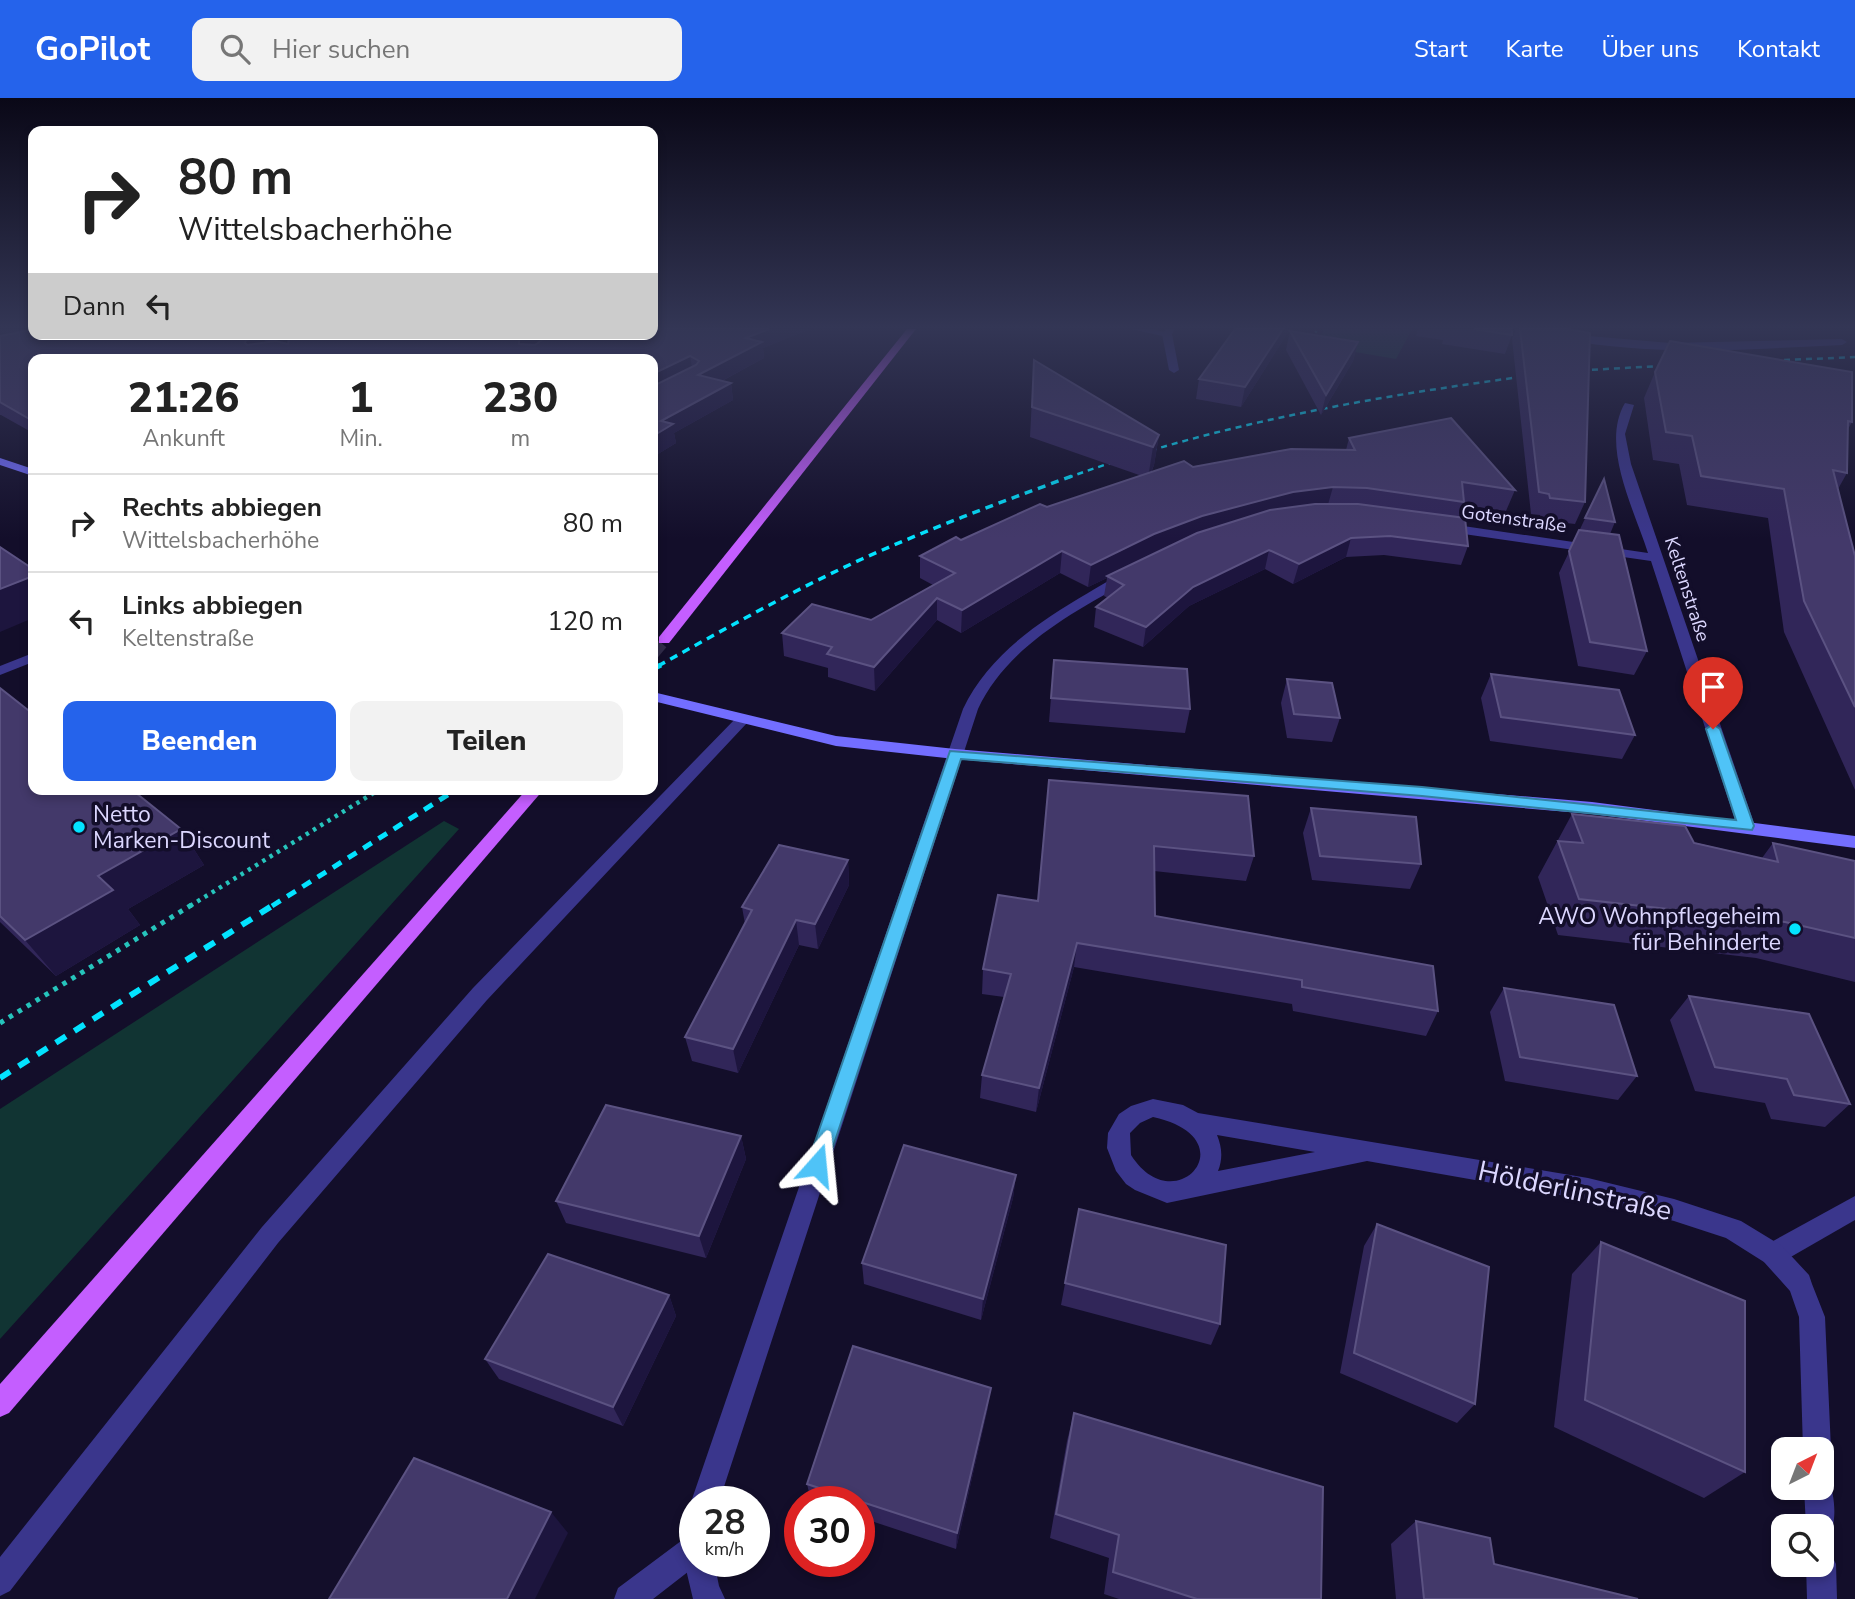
<!DOCTYPE html>
<html lang="de">
<head>
<meta charset="utf-8">
<style>
  body { margin:0; font-family:"Nunito Sans",sans-serif; background:#f2f2f2; color:#222; height:100vh; display:flex; flex-direction:column; font-size:26px; white-space:nowrap }
  * { box-sizing:border-box; margin:0 }
  p { font-size:23px; color:#767676 }
  .icon { flex:none; width:38px; height:38px; fill:none; stroke:currentColor; stroke-width:2; stroke-linecap:round; stroke-linejoin:round }
  .map { position:relative; flex:1; overflow:hidden }
  .side { position:absolute; left:28px; top:256px; width:630px; height:441px; display:flex; flex-direction:column; background:#fff; border-radius:14px; box-shadow:0 4px 10px #0003 }
  .side>* { flex:none }
  .guide { position:absolute; left:28px; top:28px; width:630px; height:214px; border-radius:14px; box-shadow:0 4px 10px #0003; background:#fff; color:#222; overflow:hidden }
  .needle { width:46px; rotate:42deg }
  .controls { position:absolute; left:1771px; top:1339px; display:grid; gap:14px }
  .controls a { display:grid; place-items:center; width:63px; height:63px; border-radius:14px; background:#fff; box-shadow:0 4px 10px #0003; font-size:35px }
  .speed { position:absolute; left:679px; top:1388px; display:flex; gap:14px; font-size:35px; font-weight:700; text-align:center }
  .speed>* { display:grid; place-content:center; width:91px; height:91px; border-radius:50%; background:#fff; box-shadow:0 4px 10px #0003; line-height:1 }
  .speed small { font-size:18px; font-weight:400 }
  .speed .limit { border:10px solid #d22; background:#fff; color:#111 }
  .pin { position:absolute; display:grid; place-items:center; width:60px; height:60px; color:#fff; margin:-72px -30px; border-radius:50% 50% 50% 0; rotate:-45deg; box-shadow:0 0 7px #0007 }
  .pin .icon { rotate:45deg }
  .me { position:absolute; width:77px; margin:-38px; rotate:18deg; stroke-linejoin:round; filter:drop-shadow(0 0 5px #0008) }
  .turn { display:flex; align-items:center; gap:24px; height:147px; padding:0 35px; font-size:32px }
  .turn .icon { width:91px; height:91px; stroke-width:2.5 }
  .turn b { display:block; font-size:49px; line-height:60px }
  .then { display:flex; align-items:center; height:66px; padding:0 35px; background:#0003; gap:14px; font-size:26px }
  .eta { display:flex; justify-content:space-evenly; align-items:center; height:119px; text-align:center }
  .eta b { font-size:42px; font-weight:800; line-height:49px }
  .primary-button { display:flex; gap:14px; margin-top:auto; padding:14px 35px }
  .primary-button a { flex:1; height:80px; border-radius:14px; background:#2563eb; color:#fff; font-size:28px; font-weight:800; line-height:80px; text-align:center }
  .primary-button a+a { background:#f2f2f2; color:#222 }
  ul { padding:0; list-style:none }
  li { display:flex; align-items:center; gap:21px; height:98px; padding:0 35px; border-top:2px solid #e0e0e0 }
  li div { flex:1 }
  li b { display:block; font-size:26px }
  li em { font-style:normal }
  header { display:flex; align-items:center; gap:42px; box-sizing:border-box; height:98px; padding:0 35px; background:#2563eb; color:#fff }
  header strong { font-size:33px }
  nav { display:flex; gap:38px; margin-inline-start:auto; font-size:24px }
  .search { width:490px; height:63px; background:#f2f2f2; display:flex; align-items:center; gap:18px; box-sizing:border-box; padding:0 24px; border-radius:14px; color:#767676; font-size:26px }
  .map>svg:first-child { display:block }
</style>
</head>
<body>
<header>
<strong>GoPilot</strong>
<div class="search"><svg class="icon" aria-label="search" viewBox="0 0 24 24"><circle cx="10" cy="10" r="6"/><path d="M15 15l6 6"/></svg>Hier suchen</div>
<nav><a>Start</a><a>Karte</a><a>Über uns</a><a>Kontakt</a></nav>
</header>
<div class="map">
<svg width="1855" height="1501" viewBox="0 0 1855 1501">
  <rect width="100%" height="100%" fill="#130e2a"/>
  <g fill="#113433">
    <polygon points="1325,231 1412,231 1396,261 1314,247"/>
    <polygon points="444,723 459,731 0,1241 0,1011"/>
  </g>
  <g fill="none" stroke-linecap="round" stroke-linejoin="round">
    <polyline stroke="#312c4a" stroke-width="13" stroke-dasharray="13 6" stroke-linecap="butt" points="653,555 664,542"/>
    <polyline stroke="#26c4bc" stroke-width="2.5" stroke-dasharray="2 2.5" stroke-linecap="butt" points="1310,242 1318,231"/>
    <polyline stroke="#26c4bc" stroke-width="4.5" stroke-dasharray="3.5 5" stroke-linecap="butt" points="190,808 380,691"/>
    <polyline stroke="#26c4bc" stroke-width="5" stroke-dasharray="4.5 6" stroke-linecap="butt" points="0,925 193,806"/>
    <g fill="#3a368c" fill-rule="evenodd">
      <polygon points="1131,231 1153,231 1172,236 1167,239"/>
      <polygon points="742,617 750,622 747,625 487,902 278,1145 10,1493 0,1498 0,1459 262,1129 473,890 737,619"/>
      <polygon points="1855,1098 1855,1122 1782,1164 1773,1168 1764,1164 1761,1156 1764,1148"/>
      <polygon points="695,1436 695,1463 702,1463 653,1501 614,1501 618,1490 685,1440"/>
    </g>
    <g fill="#3a368c" fill-rule="evenodd">
      <polygon points="1166,231 1175,231 1172,236 1179,272 1174,275 1169,272 1162,236"/>
      <path d="M259,236H268L300,261C281,261 271,250 259,236Z"/>
      <path d="M1566,236L1670,245L1842,241L1847,244L1842,247C1750,251 1653,259 1563,241V237Z"/>
      <path d="M1625,305L1634,307L1625,336L1631,366L1755,728L1752,732L1746,734L1737,728L1651,463L1443,433L1437,429L1443,425L1648,455C1634,411 1600,347 1625,305Z"/>
      <path d="M1126,475L1131,476V482C1073,514 1007,549 978,611L719,1404H695V1413L691,1404L963,611C988,558 1038,524 1088,495C1100,488 1113,479 1126,475Z"/>
      <polygon points="33,555 33,564 0,577 0,568"/>
      <path d="M1153,1001L1183,1007L1198,1015L1588,1080L1674,1101L1741,1123L1782,1148L1809,1177L1812,1186L1825,1219L1831,1351L1827,1361L1822,1363V1351H1803L1799,1219L1790,1193L1764,1164L1726,1140L1674,1123L1588,1102L1367,1063L1167,1105L1135,1092L1126,1086L1116,1073L1107,1050L1108,1035L1119,1016L1131,1008ZM1153,1019C1250,1040 1175,1126 1131,1057L1130,1035L1140,1025ZM1217,1037L1315,1054L1218,1073C1223,1061 1222,1049 1217,1037Z"/>
      <path d="M1822,1378L1828,1380C1835,1397 1837,1421 1830,1438L1822,1442V1428H1806L1804,1390H1822Z"/>
      <polygon points="695,1450 695,1463 714,1463 719,1488 725,1501 693,1501 684,1463 689,1453"/>
      <polygon points="1822,1452 1831,1456 1836,1466 1837,1501 1807,1501 1806,1466 1822,1466"/>
    </g>
    <g fill="#736eff" fill-rule="evenodd">
      <polygon points="0,360 33,371 33,378 0,367"/>
      <polygon points="653,594 836,638 955,651 1592,704 1855,738 1855,750 1592,716 955,661 836,648 653,603"/>
    </g>
    <g fill="#c45eff" fill-rule="evenodd">
      <polygon points="907,231 916,231 669,545 659,545 659,539"/>
      <polygon points="527,691 544,691 9,1315 0,1319 0,1286"/>
    </g>
    <g stroke="#03e3ff" stroke-width="2.5" stroke-dasharray="6 5" stroke-linecap="butt">
      <polyline points="1762,263 1855,259"/>
      <polyline points="1570,273 1678,267"/>
      <path d="M1067,380C1218,325 1377,298 1535,277"/>
    </g>
    <path stroke="#03e3ff" stroke-width="3.5" stroke-dasharray="8 6" stroke-linecap="butt" d="M658,568C725,531 792,493 862,461C931,430 1001,404 1072,378"/>
    <g stroke="#03e3ff" stroke-width="5" stroke-dasharray="10 8" stroke-linecap="butt">
      <polyline points="653,571 661,567"/>
      <polyline points="272,808 457,691"/>
    </g>
    <polyline stroke="#03e3ff" stroke-width="6" stroke-dasharray="12 10" stroke-linecap="butt" points="0,980 275,806"/>
  </g>
  <g fill="#312659">
    <polygon points="0,231 30,231 22,234 33,231 260,238 263,245 288,246 653,231 810,231 763,250 764,260 722,283 731,285 733,302 674,335 676,345 653,359 653,261 33,261 33,335 1,317 0,317"/>
    <polygon points="1235,231 1290,231 1241,309 1196,301 1199,281"/>
    <polygon points="1418,231 1512,231 1512,237 1505,256 1442,246 1443,242 1416,238"/>
    <polygon points="1516,231 1568,231 1585,404 1575,426 1540,422 1540,417 1531,416 1512,241"/>
    <polygon points="1290,233 1358,244 1353,263 1321,317 1286,252"/>
    <polygon points="1034,262 1159,337 1154,367 1151,375 1193,369 1346,352 1349,340 1515,392 1506,413 1463,407 1459,419 1468,448 1461,467 1384,457 1346,459 1293,486 1265,471 1189,508 1143,549 1094,529 1096,509 1108,500 1104,498 1107,480 1088,489 1060,475 961,535 937,522 875,593 828,579 828,570 784,558 782,535 871,522 933,487 920,480 920,458 1047,409 1142,378 1030,339"/>
    <polygon points="1655,274 1852,324 1848,331 1847,375 1838,391 1855,458 1855,692 1784,534 1768,420 1687,407 1679,366 1653,362 1644,300"/>
    <polygon points="1604,381 1615,424 1610,436 1647,553 1634,577 1578,568 1559,475"/>
    <polygon points="1054,562 1190,611 1185,635 1049,624"/>
    <polygon points="1491,576 1635,637 1622,661 1490,643 1481,600"/>
    <polygon points="1287,581 1340,620 1332,644 1287,640 1281,605"/>
    <polygon points="0,590 181,731 204,767 128,811 140,827 56,878 0,824"/>
    <polygon points="1049,682 1254,758 1246,783 1154,773 1155,818 1438,913 1426,938 1293,913 1292,906 1074,869 1036,1014 980,1000 982,977 1004,899 982,896 983,871 1038,803"/>
    <polygon points="1311,710 1421,766 1410,791 1312,782 1303,735"/>
    <polygon points="1572,716 1762,760 1773,745 1855,763 1855,884 1756,860 1558,837 1538,779"/>
    <polygon points="848,762 849,787 818,851 799,847 738,975 692,963 685,939 745,826 742,809"/>
    <polygon points="1504,890 1637,978 1618,1002 1505,983 1490,914"/>
    <polygon points="1689,898 1850,1006 1825,1029 1771,1021 1765,1005 1695,993 1670,922"/>
    <polygon points="741,1038 746,1061 706,1160 566,1125 556,1103"/>
    <polygon points="1016,1077 1013,1100 981,1222 864,1186 862,1165"/>
    <polygon points="1079,1111 1220,1226 1211,1247 1061,1207"/>
    <polygon points="1377,1126 1475,1306 1457,1325 1340,1275 1364,1148"/>
    <polygon points="1601,1144 1745,1374 1704,1400 1554,1329 1572,1176"/>
    <polygon points="669,1197 676,1218 623,1328 499,1281 485,1261"/>
    <polygon points="988,1309 956,1451 859,1419 859,1404 811,1403 807,1386"/>
    <polygon points="1074,1315 1321,1501 1119,1501 1104,1496 1109,1460 1050,1440 1067,1343"/>
    <polygon points="1416,1423 1494,1466 1638,1501 1396,1501 1391,1446"/>
  </g>
  <g fill="#1d153e">
    <polygon points="0,231 30,231 22,234 0,247"/>
    <polygon points="769,231 810,231 763,250 764,260 701,294 698,277 746,240"/>
    <polygon points="1283,231 1290,231 1241,309 1245,289"/>
    <polygon points="529,236 557,236 524,259 519,246 519,242"/>
    <polygon points="260,238 267,254 252,261 245,245 246,242"/>
    <polygon points="1358,244 1353,263 1321,317 1326,297"/>
    <polygon points="690,258 693,275 653,294 653,276"/>
    <polygon points="731,285 733,302 674,335 676,345 653,359 653,338 661,323"/>
    <polygon points="1159,337 1154,367 1148,380 1153,349"/>
    <polygon points="1333,389 1327,410 1107,478 1107,480 1088,489 1091,467 1154,436 1202,418 1293,394"/>
    <polygon points="1351,440 1346,459 1293,486 1299,466"/>
    <polygon points="1269,452 1265,471 1189,508 1143,549 1146,529 1193,489"/>
    <polygon points="1062,453 1060,475 961,535 962,512"/>
    <polygon points="33,478 33,520 0,534 0,491"/>
    <polygon points="937,500 937,522 875,593 874,569"/>
    <polygon points="181,731 204,767 128,811 140,827 56,878 25,842 98,778"/>
    <polygon points="848,762 849,787 818,851 815,826"/>
    <polygon points="796,822 799,847 738,975 733,951"/>
    <polygon points="1077,845 1074,869 1036,1014 1039,990"/>
    <polygon points="741,1038 746,1061 706,1160 699,1138"/>
    <polygon points="1016,1077 1013,1100 981,1222 983,1201"/>
    <polygon points="669,1197 676,1218 623,1328 613,1309"/>
    <polygon points="991,1290 988,1309 956,1451 957,1435"/>
    <polygon points="551,1414 568,1435 535,1501 507,1501"/>
  </g>
  <g fill="#43396a" stroke="#5b5282" stroke-width="2">
    <polygon points="31,231 33,231 33,236 258,236 260,238 246,242 245,245 247,247 276,243 288,246 289,240 304,236 529,236 519,242 519,246 535,247 550,236 653,236 653,231 769,231 746,240 762,244 698,277 731,285 661,323 673,326 653,338 653,288 696,267 699,263 690,258 653,276 653,261 33,261 33,323 0,304 0,238 31,232"/>
    <polygon points="1235,231 1283,231 1245,289 1199,281"/>
    <polygon points="1474,231 1512,231 1512,237"/>
    <polygon points="1520,231 1568,231 1590,235 1585,404 1550,400 1549,396 1539,394"/>
    <polygon points="1290,233 1358,244 1326,297"/>
    <polygon points="1670,243 1852,274 1852,324 1848,323 1847,375 1833,372 1855,458 1855,609 1804,503 1784,391 1701,378 1692,338 1666,334 1655,274"/>
    <polygon points="1034,262 1159,337 1153,349 1032,309"/>
    <polygon points="1451,320 1515,392 1462,384 1464,404 1367,390 1333,389 1293,394 1202,418 1154,436 1091,467 1062,453 962,512 937,500 874,569 827,556 832,549 782,535 812,506 871,522 955,475 920,458 956,439 961,442 1040,406 1047,409 1184,363 1193,369 1291,351 1355,352 1349,340"/>
    <polygon points="1604,381 1615,424 1585,420"/>
    <polygon points="1315,406 1358,406 1465,420 1468,448 1390,438 1351,440 1299,466 1269,452 1193,489 1146,529 1096,509 1124,487 1107,478 1197,435 1270,412"/>
    <polygon points="1579,432 1619,437 1647,553 1590,544 1569,453"/>
    <polygon points="0,449 33,471 33,478 0,491"/>
    <polygon points="1054,562 1187,571 1190,611 1051,600"/>
    <polygon points="1491,576 1619,592 1635,637 1501,619"/>
    <polygon points="1287,581 1332,585 1340,620 1294,616"/>
    <polygon points="0,590 33,616 33,691 131,691 181,731 98,778 113,792 25,842 0,818"/>
    <polygon points="1049,682 1248,698 1254,758 1154,748 1155,818 1433,868 1438,913 1302,889 1302,882 1077,845 1039,990 982,977 1011,876 983,871 998,797 1038,803"/>
    <polygon points="1311,710 1416,719 1421,766 1320,758"/>
    <polygon points="1572,716 1685,728 1694,745 1778,764 1773,745 1855,763 1855,840 1785,824 1579,801 1558,743 1583,745"/>
    <polygon points="779,747 848,762 815,826 796,822 733,951 685,939 752,812 742,809"/>
    <polygon points="1504,890 1614,907 1637,978 1520,959"/>
    <polygon points="1689,898 1809,916 1850,1006 1794,997 1787,981 1715,969"/>
    <polygon points="606,1007 741,1038 699,1138 556,1103"/>
    <polygon points="904,1047 1016,1077 983,1201 862,1165"/>
    <polygon points="1079,1111 1226,1147 1220,1226 1065,1185"/>
    <polygon points="1377,1126 1489,1169 1475,1306 1354,1255"/>
    <polygon points="1601,1144 1745,1203 1745,1374 1585,1302"/>
    <polygon points="548,1156 669,1197 613,1309 485,1261"/>
    <polygon points="853,1248 991,1290 957,1435 807,1386"/>
    <polygon points="1074,1315 1323,1389 1321,1501 1197,1501 1113,1474 1119,1437 1056,1416"/>
    <polygon points="414,1360 551,1414 507,1501 329,1501"/>
    <polygon points="1416,1423 1490,1440 1494,1466 1638,1501 1424,1501"/>
  </g>
  <linearGradient id="sky" x2="0" y2="1"><stop stop-color="#0a0817"/><stop offset="0.52" stop-color="#333655"/><stop offset="1" stop-color="#333655" stop-opacity="0"/></linearGradient>
  <rect width="1855" height="441" fill="url(#sky)"/>
  <polygon fill="#4fc3f7" stroke="#337fa1" stroke-width="2" points="1713,626 1720,631 1754,728 1752,732 1422,698 961,661 827,1067 824,1074 817,1077 810,1074 807,1067 950,653 1422,689 1736,722 1706,631"/>
  <g fill="#03e3ff" stroke="#130e2a" stroke-width="2.5">
    <circle cx="79" cy="729" r="7"/>
    <circle cx="1795" cy="831" r="7"/>
  </g>
  <g text-anchor="middle" stroke-width="7" stroke-linejoin="round" paint-order="stroke">
    <g font-size="19" fill="#dcd7ff" stroke="#130e2a">
      <text transform="translate(1514 420) rotate(8)" y="7">Gotenstraße</text>
      <text transform="translate(1688 491) rotate(72)" y="7">Keltenstraße</text>
    </g>
    <g font-size="23" fill="#dcd7ff" stroke="#130e2a" text-anchor="start">
      <text x="93" y="724">Netto<tspan x="93" dy="26">Marken-Discount</tspan></text>
      <text x="1781" y="826" text-anchor="end">AWO Wohnpflegeheim<tspan x="1781" dy="26">für Behinderte</tspan></text>
    </g>
    <g font-size="28" fill="#dcd7ff" stroke="#130e2a">
      <text transform="translate(1575 1092) rotate(12)" y="10">Hölderlinstraße</text>
    </g>
  </g>
</svg>
<div class="controls">
<a><svg class="needle" viewBox="-14 -14 28 28"><path d="M0-13l5 13h-10z" fill="#e53935"/><path d="M0 13l5-13h-10z" fill="#767676"/></svg></a>
<a><svg class="icon" aria-label="search" viewBox="0 0 24 24"><circle cx="10" cy="10" r="6"/><path d="M15 15l6 6"/></svg></a>
</div>
<div class="speed"><div>28<small>km/h</small></div><div class="limit">30</div></div>
<div class="pin" style="left:1713px;top:631px;background:#d93025"><svg class="icon" aria-label="arrive" viewBox="0 0 24 24"><path d="M6 21V4h12l-3 4 3 4H6"/></svg></div>
<svg class="me" style="left:817px;top:1067px" viewBox="-20 -20 40 40"><path d="M0-17L14 15 0 8-14 15z" fill="#4fc3f7" stroke="#fff" stroke-width="4"/></svg>
<div class="guide">
<div class="turn"><svg class="icon" aria-label="right" viewBox="0 0 24 24"><path d="M7 20v-9h11M14 6l5 5-5 5"/></svg><div><b>80 m</b>Wittelsbacherhöhe</div></div>
<div class="then">Dann<svg class="icon" aria-label="left" viewBox="0 0 24 24"><path d="M17 20v-9H6M10 6l-5 5 5 5"/></svg></div>
</div>
<section class="side">
<div class="eta">
<div><b>21:26</b><p>Ankunft</p></div>
<div><b>1</b><p>Min.</p></div>
<div><b>230</b><p>m</p></div>
</div>
<ul>
<li><svg class="icon" aria-label="right" viewBox="0 0 24 24"><path d="M7 20v-9h11M14 6l5 5-5 5"/></svg><div><b>Rechts abbiegen</b><p>Wittelsbacherhöhe</p></div><em>80 m</em></li>
<li><svg class="icon" aria-label="left" viewBox="0 0 24 24"><path d="M17 20v-9H6M10 6l-5 5 5 5"/></svg><div><b>Links abbiegen</b><p>Keltenstraße</p></div><em>120 m</em></li>
</ul>
<div class="primary-button"><a>Beenden</a><a>Teilen</a></div>
</section>
</div>
</body>
</html>
